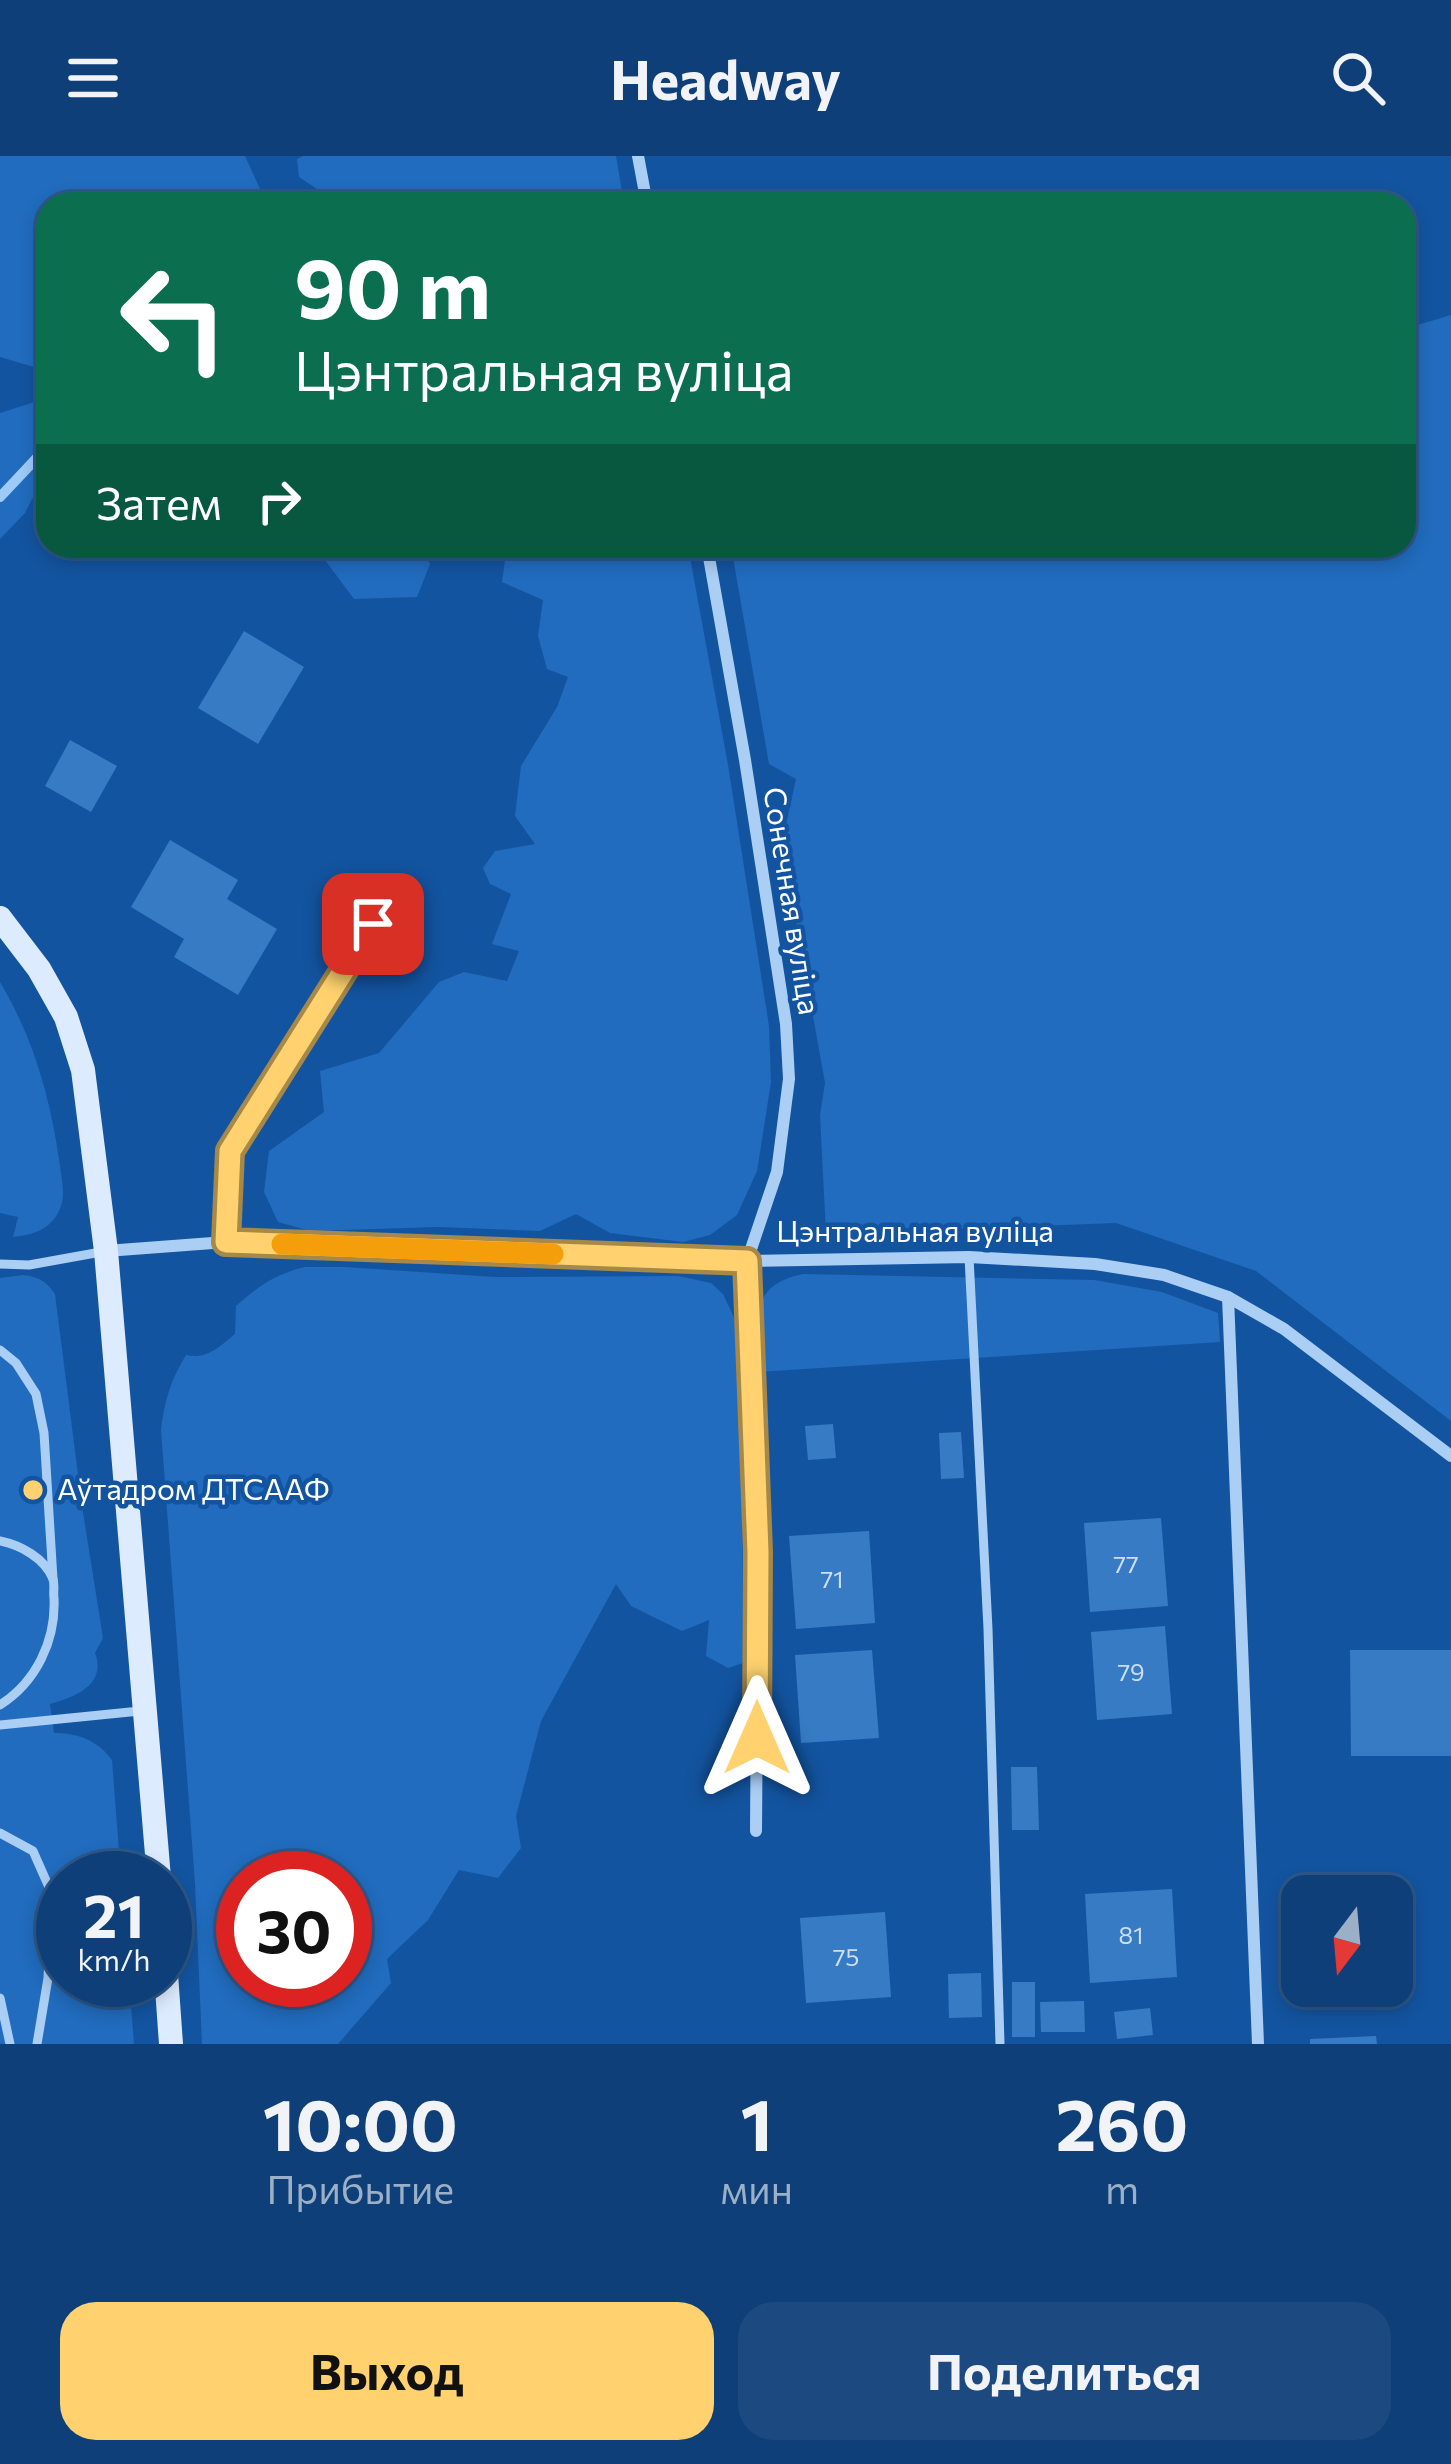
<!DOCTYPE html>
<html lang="ru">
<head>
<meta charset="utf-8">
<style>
  body { margin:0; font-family:Commissioner,sans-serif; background:#1c4a80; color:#f1f3f6; height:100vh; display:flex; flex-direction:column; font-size:45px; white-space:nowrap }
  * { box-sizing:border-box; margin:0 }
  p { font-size:39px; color:#9bafc6 }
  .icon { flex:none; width:66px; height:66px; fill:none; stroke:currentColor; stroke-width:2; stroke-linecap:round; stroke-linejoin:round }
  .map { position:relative; height:1888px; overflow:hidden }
  .details { display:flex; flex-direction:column; background:#0e3f78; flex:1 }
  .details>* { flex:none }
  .hud { position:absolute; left:36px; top:36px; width:1380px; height:366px; border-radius:36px; box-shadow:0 6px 18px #0003,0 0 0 3px #2e588a; background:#0b6e4f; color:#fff; overflow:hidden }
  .needle { width:78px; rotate:196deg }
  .fabs { position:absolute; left:1281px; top:1719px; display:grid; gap:24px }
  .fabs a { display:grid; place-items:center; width:132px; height:132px; border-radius:24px; background:#0e3f78; box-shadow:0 6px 18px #0003,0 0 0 3px #2e588a; font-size:60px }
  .speed { position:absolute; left:36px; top:1695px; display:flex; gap:24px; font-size:60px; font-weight:700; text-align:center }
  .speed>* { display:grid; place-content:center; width:156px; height:156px; border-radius:50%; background:#0e3f78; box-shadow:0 6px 18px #0003,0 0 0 3px #2e588a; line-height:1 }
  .speed small { font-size:30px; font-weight:400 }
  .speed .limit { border:18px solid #d22; background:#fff; color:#111 }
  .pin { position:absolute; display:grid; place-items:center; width:102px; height:102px; color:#fff; margin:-51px; border-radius:24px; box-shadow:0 6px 18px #0006 }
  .me { position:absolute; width:132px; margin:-66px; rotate:0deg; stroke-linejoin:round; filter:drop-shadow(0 0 9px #0008) }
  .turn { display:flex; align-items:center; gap:42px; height:252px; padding:0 60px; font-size:54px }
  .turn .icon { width:156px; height:156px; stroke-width:2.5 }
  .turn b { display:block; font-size:84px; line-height:102px }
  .then { display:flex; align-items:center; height:114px; padding:0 60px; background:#0003; gap:24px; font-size:45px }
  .eta { display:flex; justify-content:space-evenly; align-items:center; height:204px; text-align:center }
  .eta b { font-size:72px; font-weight:700; line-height:84px }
  .primary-button { display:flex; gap:24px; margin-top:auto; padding:24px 60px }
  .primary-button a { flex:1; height:138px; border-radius:36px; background:#ffd26f; color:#111; font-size:48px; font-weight:700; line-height:138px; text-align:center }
  .primary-button a+a { background:#1c4a80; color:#f1f3f6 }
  header { display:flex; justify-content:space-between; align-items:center; height:156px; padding:0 60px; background:#0e3f78; font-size:54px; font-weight:700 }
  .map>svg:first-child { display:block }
</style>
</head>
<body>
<header><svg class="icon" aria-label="menu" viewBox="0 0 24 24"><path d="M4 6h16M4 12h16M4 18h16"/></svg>Headway<svg class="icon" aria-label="search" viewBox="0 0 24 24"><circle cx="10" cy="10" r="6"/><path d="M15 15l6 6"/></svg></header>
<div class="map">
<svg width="1451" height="1888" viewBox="0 0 1451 1888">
  <rect width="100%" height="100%" fill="#1354a0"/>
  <g fill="#216cbe" fill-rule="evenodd">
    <polygon points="0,0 245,0 267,48 48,48 48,311 25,357 0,383 0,257 44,243 34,211 0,201"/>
    <polygon points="303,0 616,0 624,48 323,48 323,37 299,21 297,3"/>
    <polygon points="1451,159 1451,1265 1256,1115 1116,1067 826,1078 820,959 825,927 782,687 796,623 769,608 731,390 1404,390 1404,173"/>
    <polygon points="266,390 421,390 430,408 417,441 354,443 319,396 286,401"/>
    <polygon points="507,390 688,390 728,609 769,870 771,926 757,1015 737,1059 710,1079 683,1086 610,1077 576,1058 540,1075 438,1071 310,1075 278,1066 264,1036 269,995 324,956 320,915 379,897 439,826 464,816 507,825 519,795 492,788 511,738 490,728 483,712 495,695 535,688 515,660 521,610 557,551 568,521 547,513 538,480 543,444 502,426"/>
    <path d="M0,826C34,883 51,944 60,1010C62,1026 66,1041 59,1055C50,1074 32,1079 13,1081L18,1061L0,1057Z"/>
    <path d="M305,1111H345L495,1121L678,1120L711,1127L723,1138L737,1168L742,1274L743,1507L728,1512L706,1500L709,1464L682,1475L631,1450L616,1428L541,1565L516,1660L521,1692L498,1722L459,1714L428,1764L387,1803L391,1827L338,1888H202L195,1727L161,1274C164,1246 171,1223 186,1199C207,1204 220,1190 235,1178L236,1150C258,1130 276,1118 305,1111ZM345,1722V1824H243V1722Z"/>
    <path d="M803,1118L1094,1124L1162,1136L1218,1157L1220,1186L759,1216C759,1168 745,1130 803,1118Z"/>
    <path d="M23,1119C39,1121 46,1125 55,1138L82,1350L103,1482L95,1497C107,1529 75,1541 50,1548L54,1577C78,1577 97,1584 112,1604L121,1722H63V1824H129L134,1888H0V1122Z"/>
  </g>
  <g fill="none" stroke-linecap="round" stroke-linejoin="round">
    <polyline stroke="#9ecaf7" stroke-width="10" points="0,341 48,290"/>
  </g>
  <g fill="#377bc5">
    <polygon points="244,475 304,511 258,588 198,552"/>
    <polygon points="70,584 117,610 91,656 45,630"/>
    <polygon points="170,684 238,724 227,743 277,773 238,839 174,801 184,783 131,751"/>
    <polygon points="833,1268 836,1302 808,1304 805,1270"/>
    <polygon points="961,1276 964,1322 941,1323 939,1277"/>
    <polygon points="1161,1362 1168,1450 1090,1456 1084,1367"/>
    <polygon points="869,1375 875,1467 796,1473 789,1380"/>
    <polygon points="1165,1470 1172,1558 1097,1564 1091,1476"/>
    <polygon points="872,1494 879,1582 801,1587 795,1499"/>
    <polygon points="1350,1494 1451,1494 1451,1600 1351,1600"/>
    <polygon points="1011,1611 1037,1611 1039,1674 1012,1674"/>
    <polygon points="1172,1733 1177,1821 1090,1827 1085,1738"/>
    <polygon points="885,1756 891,1841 806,1847 800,1762"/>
    <polygon points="981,1817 982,1861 949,1862 948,1818"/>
    <rect x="1012" y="1826" width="23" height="55"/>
    <polygon points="1084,1845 1085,1876 1041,1876 1040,1846"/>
    <polygon points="1150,1852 1153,1879 1117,1883 1114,1856"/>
    <polygon points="1376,1880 1377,1888 1310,1888 1310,1883"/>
  </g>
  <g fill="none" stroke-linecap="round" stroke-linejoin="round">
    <g stroke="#abcef5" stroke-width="9">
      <polyline points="226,1086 230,995 396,730"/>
      <polyline points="969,1101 988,1473 1000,1888"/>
      <polyline points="0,1108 29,1109 101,1096"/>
      <polyline points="0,1194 16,1207 36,1238 44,1277 53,1423"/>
      <path d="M0,1385C20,1389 45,1402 53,1423C55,1429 53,1436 54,1442C56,1485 36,1526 0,1549"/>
      <polyline points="0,1569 140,1555"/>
      <polyline points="0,1677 33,1695 52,1738 48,1822 37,1888"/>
      <polyline points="0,1842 10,1888"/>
    </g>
    <g stroke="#abcef5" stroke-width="12">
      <polyline points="638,0 647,48"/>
      <polyline points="707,390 745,604 786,868 789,923 777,1016 747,1105 758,1396 756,1675"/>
      <polyline points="106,1095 226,1086 747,1105 969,1101 1095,1108 1164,1119 1228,1141 1284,1173 1451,1300"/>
      <polyline points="1228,1141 1258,1888"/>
    </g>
    <g stroke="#dcebfd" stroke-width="24">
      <polyline points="0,762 39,813 66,861 83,914 106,1095 159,1722"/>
      <polyline points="165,1804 171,1888"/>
    </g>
  </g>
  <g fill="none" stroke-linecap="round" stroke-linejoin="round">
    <g stroke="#a68848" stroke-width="30">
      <polyline id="route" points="373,768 230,995 226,1086 747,1105 758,1396 757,1582"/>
    </g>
    <use href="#route" stroke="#ffd26f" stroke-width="21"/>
    <polyline stroke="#f59e0b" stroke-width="21" points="282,1088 553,1098"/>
  </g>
  <circle fill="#ffd26f" stroke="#1354a0" stroke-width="4.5" cx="33" cy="1334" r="12"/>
  <g text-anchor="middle" stroke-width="9" stroke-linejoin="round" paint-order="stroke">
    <g font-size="24" fill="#cddef0">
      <text x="1126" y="1417">77</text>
      <text x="832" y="1432">71</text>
      <text x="1131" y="1525">79</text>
      <text x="1131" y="1788">81</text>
      <text x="846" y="1810">75</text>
    </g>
    <g font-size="30" fill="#fff" stroke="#1354a0">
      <text transform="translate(791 745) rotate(81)" y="10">Сонечная вуліца</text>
      <text x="915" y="1086">Цэнтральная вуліца</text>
    </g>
    <g font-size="30" fill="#fff" stroke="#1354a0" text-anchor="start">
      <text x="57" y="1344">Аўтадром ДТСААФ</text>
    </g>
  </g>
</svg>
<div class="fabs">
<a><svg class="needle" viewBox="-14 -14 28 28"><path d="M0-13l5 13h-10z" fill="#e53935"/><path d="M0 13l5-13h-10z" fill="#9bafc6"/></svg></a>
</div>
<div class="speed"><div>21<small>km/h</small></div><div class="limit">30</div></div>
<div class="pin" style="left:373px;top:768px;background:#d93025"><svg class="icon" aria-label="arrive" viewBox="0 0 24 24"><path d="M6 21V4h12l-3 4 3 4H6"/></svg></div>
<svg class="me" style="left:757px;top:1582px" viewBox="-20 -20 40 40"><path d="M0-17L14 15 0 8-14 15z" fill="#ffd26f" stroke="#fff" stroke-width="4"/></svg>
<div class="hud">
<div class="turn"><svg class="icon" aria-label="left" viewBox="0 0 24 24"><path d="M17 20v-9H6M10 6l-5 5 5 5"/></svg><div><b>90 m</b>Цэнтральная вуліца</div></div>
<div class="then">Затем<svg class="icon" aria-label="right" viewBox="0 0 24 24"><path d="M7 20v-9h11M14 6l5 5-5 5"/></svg></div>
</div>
</div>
<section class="details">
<div class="eta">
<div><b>10:00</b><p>Прибытие</p></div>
<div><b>1</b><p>мин</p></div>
<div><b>260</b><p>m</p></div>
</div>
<div class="primary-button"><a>Выход</a><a>Поделиться</a></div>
</section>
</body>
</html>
